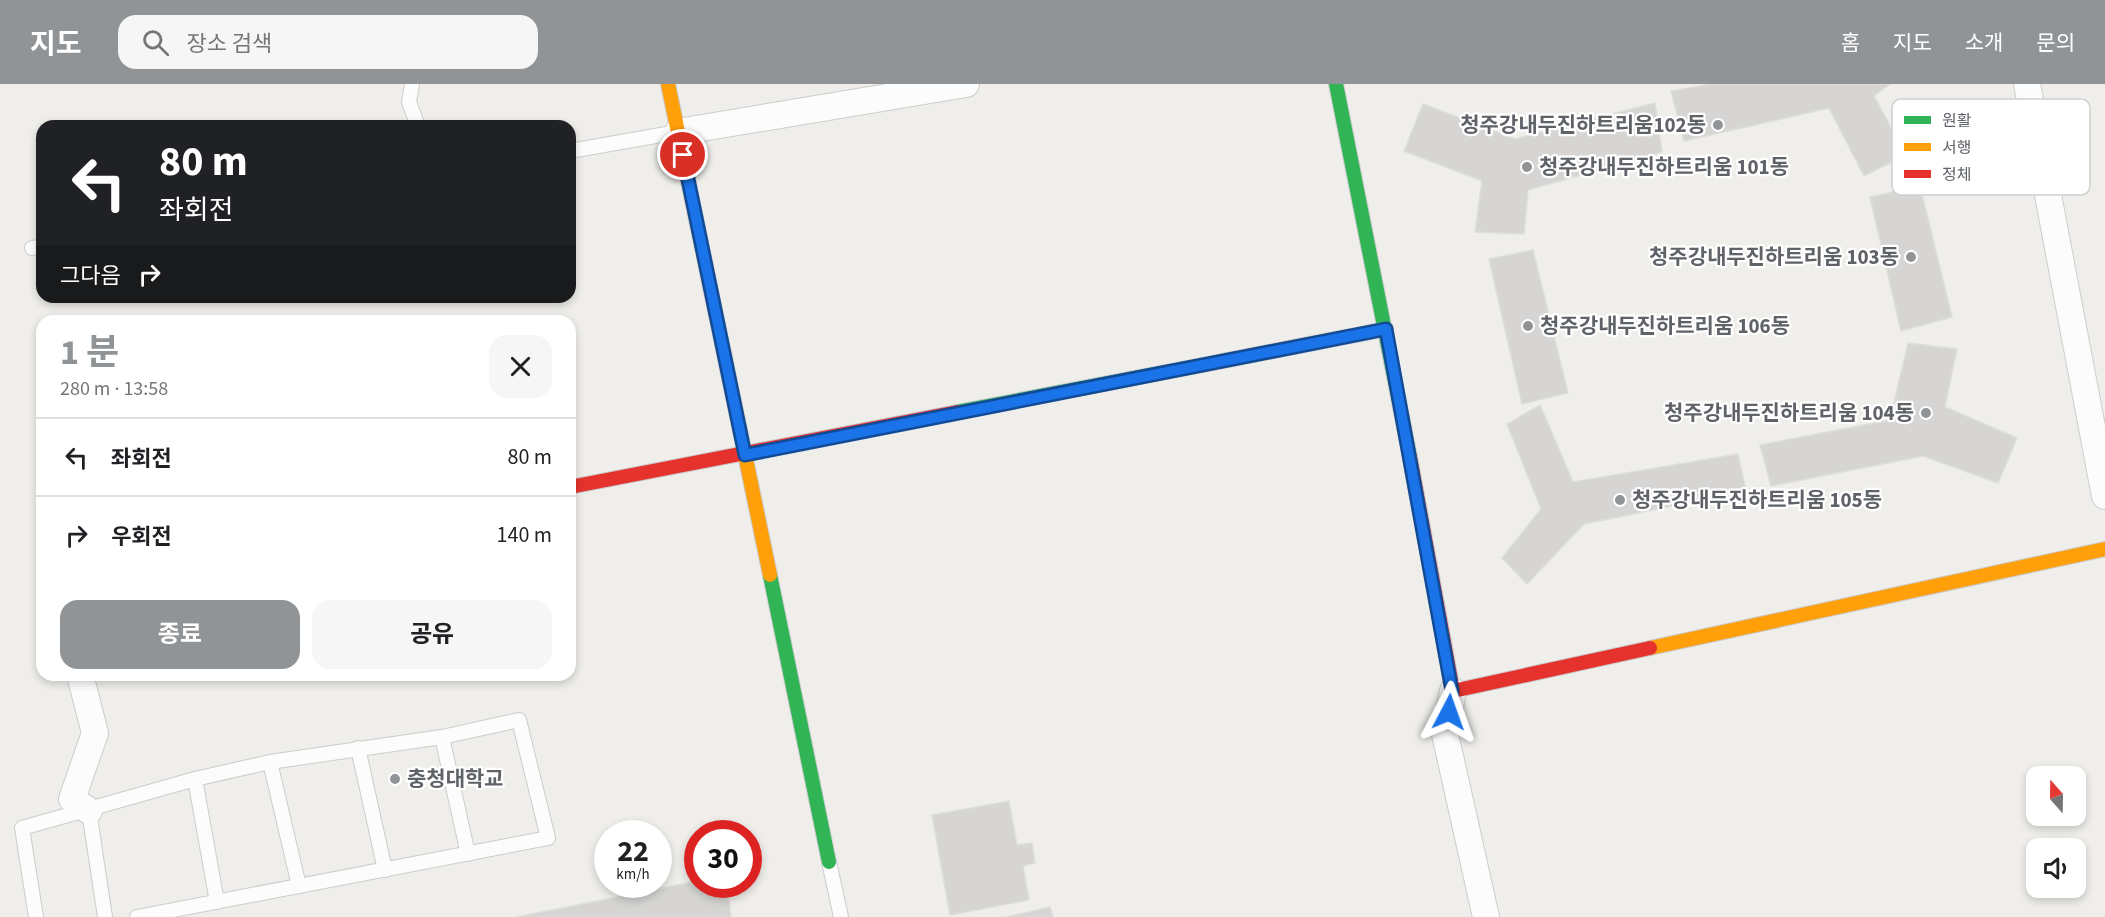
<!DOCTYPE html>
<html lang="ko">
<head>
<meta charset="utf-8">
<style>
  body { margin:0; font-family:"Source Sans 3","Noto Sans KR",sans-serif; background:#f6f6f6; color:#202124; height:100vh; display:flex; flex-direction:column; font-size:22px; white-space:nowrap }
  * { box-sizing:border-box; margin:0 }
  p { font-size:20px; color:#757577 }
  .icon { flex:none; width:33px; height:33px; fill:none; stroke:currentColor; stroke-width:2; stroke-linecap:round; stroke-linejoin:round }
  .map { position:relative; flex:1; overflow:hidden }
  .drawer { position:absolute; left:36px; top:231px; width:540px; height:366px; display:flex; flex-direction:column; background:#fff; border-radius:18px; box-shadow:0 3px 9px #0003 }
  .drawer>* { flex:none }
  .guide { position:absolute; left:36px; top:36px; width:540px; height:183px; border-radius:18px; box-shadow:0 3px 9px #0003; background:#202124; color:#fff; overflow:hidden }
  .needle { width:39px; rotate:340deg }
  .controls { position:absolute; left:2026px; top:682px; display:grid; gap:12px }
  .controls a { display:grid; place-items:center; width:60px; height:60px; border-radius:12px; background:#fff; box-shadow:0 3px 9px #0003; font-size:30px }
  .speed { position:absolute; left:594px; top:736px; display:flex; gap:12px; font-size:30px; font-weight:700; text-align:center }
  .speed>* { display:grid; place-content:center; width:78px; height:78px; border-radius:50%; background:#fff; box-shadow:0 3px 9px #0003; line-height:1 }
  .speed small { font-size:15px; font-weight:400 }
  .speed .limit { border:9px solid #d22; background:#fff; color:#111 }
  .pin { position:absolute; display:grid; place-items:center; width:51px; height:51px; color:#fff; margin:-26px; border:3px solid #fff; border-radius:50%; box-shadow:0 2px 6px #0007 }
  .me { position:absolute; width:66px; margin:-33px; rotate:4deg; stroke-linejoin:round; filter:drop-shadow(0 0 4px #0008) }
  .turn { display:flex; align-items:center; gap:21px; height:126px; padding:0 24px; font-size:27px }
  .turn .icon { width:78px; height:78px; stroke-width:2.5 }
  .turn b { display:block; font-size:42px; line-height:51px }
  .then { display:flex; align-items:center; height:57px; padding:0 24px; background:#0003; gap:12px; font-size:22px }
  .round { display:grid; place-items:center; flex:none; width:63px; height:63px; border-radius:18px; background:#f6f6f6 }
  .head { display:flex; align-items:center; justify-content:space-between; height:102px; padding:0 24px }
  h1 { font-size:36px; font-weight:700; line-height:45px; color:#919496 }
  .action { display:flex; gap:12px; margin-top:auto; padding:12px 24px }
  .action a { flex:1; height:69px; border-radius:18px; background:#919496; color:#fff; font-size:24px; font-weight:700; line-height:69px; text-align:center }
  .action a+a { background:#f6f6f6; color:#202124 }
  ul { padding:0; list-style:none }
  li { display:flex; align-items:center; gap:18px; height:78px; padding:0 24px; border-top:2px solid #e0e0e0 }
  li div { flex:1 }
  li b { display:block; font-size:22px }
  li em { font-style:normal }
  header { display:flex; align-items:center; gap:36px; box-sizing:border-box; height:84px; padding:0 30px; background:#919496; color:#fff }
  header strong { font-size:28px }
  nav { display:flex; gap:33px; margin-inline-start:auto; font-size:21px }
  .search { width:420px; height:54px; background:#f6f6f6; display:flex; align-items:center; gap:15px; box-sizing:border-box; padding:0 21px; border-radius:18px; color:#757577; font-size:22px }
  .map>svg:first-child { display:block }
</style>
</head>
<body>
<header>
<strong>지도</strong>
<div class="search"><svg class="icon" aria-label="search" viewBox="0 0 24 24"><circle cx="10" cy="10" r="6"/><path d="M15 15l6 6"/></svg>장소 검색</div>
<nav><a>홈</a><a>지도</a><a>소개</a><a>문의</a></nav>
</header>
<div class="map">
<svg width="2105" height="833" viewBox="0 0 2105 833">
  <rect width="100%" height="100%" fill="#efeeea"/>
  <g fill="#d6d5d3" stroke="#deddd9" stroke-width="1.5">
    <polygon points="1712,0 1890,0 1874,12 1906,71 1864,92 1829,24 1684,57 1671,7"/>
    <polygon points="1655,19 1662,68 1528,106 1524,150 1475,148 1482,97 1404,67 1423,20 1515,55"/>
    <polygon points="1920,102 1952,233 1901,247 1870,113"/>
    <polygon points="1533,166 1568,309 1522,320 1489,175"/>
    <polygon points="1908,259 1957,265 1945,323 2017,354 1998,399 1923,372 1771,402 1760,361 1890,336"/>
    <polygon points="1540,321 1573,398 1738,370 1746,407 1584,440 1527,500 1502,474 1541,425 1507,340"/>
    <polygon points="1009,717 1017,761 1032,759 1035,779 1023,782 1029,816 950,831 932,731"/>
    <polygon points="698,797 698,801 727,801 731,833 517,833"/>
    <polygon points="1050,823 1053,833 1007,833"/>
  </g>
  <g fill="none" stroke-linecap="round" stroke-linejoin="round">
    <g stroke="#cbcccc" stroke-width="16">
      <g id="lane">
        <polyline points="412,0 409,18 418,42"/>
        <polyline points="570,67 678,48"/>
        <polyline points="32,164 42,162"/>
        <polyline points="442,653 468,770"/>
        <polyline points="358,664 385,786"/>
        <polyline points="270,678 299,802"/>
        <polyline points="195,695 217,818"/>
        <polyline points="89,727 105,833"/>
        <polyline points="829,778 841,833"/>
        <polyline points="36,833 22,744 195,695 270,678 442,653 519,636 548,754 137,833"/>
      </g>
    </g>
    <g stroke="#cbcccc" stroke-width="28">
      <g id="street">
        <polyline points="2027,0 2105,412"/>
        <polyline points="678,48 966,0"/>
        <polyline points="80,591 95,649 72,715 89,727"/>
        <polyline points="1453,607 1445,650 1486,833"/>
      </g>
    </g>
    <g stroke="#cacacb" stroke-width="16">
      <g id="fast">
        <polyline points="1336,0 1410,373"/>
        <polyline points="957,328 1192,283"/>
        <polyline points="770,491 829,778"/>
      </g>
    </g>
    <g stroke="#cacacb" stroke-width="16">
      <g id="slow">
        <polyline points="668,0 770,491"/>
        <polyline points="1192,283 1386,245"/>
        <polyline points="1650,564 2105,465"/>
      </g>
    </g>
    <g stroke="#cacacb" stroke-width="16">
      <g id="jam">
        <polyline points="1410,373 1453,607 1650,564"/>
        <polyline points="570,403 957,328"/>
      </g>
    </g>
    <use href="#lane" stroke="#fdfcfc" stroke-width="14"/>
    <use href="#street" stroke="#fdfcfc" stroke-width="26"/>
    <use href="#fast" stroke="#30b455" stroke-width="14"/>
    <use href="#slow" stroke="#ff9f0a" stroke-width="14"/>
    <use href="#jam" stroke="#e5322d" stroke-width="14"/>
  </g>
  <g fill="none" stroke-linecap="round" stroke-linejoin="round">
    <g stroke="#114b97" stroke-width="15">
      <polyline id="route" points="683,71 745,371 1386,245 1452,607 1449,628"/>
    </g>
    <use href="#route" stroke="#1a73e8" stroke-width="10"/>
  </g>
  <g fill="#919496" stroke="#fff" stroke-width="2">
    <circle cx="1718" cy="41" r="6"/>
    <circle cx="1527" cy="83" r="6"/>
    <circle cx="1911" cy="173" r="6"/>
    <circle cx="1528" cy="242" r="6"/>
    <circle cx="1926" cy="329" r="6"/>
    <circle cx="1620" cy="416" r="6"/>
    <circle cx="395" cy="695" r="6"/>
  </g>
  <g text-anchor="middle" stroke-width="4.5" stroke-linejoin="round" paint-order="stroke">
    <g font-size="21" font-weight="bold" fill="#5f6368" stroke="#fff" text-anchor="start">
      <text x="1706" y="48" text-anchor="end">청주강내두진하트리움102동</text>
      <text x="1539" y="90">청주강내두진하트리움 101동</text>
      <text x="1899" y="180" text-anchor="end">청주강내두진하트리움 103동</text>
      <text x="1540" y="249">청주강내두진하트리움 106동</text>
      <text x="1914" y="336" text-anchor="end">청주강내두진하트리움 104동</text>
      <text x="1632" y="423">청주강내두진하트리움 105동</text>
      <text x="407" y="702">충청대학교</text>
    </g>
  </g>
  <rect x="1892" y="15" width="198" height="96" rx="9" fill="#fff" stroke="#cfd0d2" stroke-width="1.5"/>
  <rect x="1904" y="32" width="27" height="8" fill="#30b455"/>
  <rect x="1904" y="59" width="27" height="8" fill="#ff9f0a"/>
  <rect x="1904" y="86" width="27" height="8" fill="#e5322d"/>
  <g font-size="16" fill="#5f6368">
    <text x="1942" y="42">원활</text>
    <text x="1942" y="69">서행</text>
    <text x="1942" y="96">정체</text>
  </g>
</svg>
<div class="controls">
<a><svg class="needle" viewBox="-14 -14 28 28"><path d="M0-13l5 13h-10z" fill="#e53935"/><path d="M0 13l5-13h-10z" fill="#757577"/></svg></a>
<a><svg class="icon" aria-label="sound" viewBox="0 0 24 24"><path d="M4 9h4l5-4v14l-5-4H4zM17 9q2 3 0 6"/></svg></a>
</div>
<div class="speed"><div>22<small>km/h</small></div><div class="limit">30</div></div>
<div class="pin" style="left:683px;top:71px;background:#d93025"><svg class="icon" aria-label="arrive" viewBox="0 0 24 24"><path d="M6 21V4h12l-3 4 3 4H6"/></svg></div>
<svg class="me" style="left:1449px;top:628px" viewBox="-20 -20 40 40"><path d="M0-17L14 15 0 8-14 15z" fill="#1a73e8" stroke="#fff" stroke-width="4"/></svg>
<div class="guide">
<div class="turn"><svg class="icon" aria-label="left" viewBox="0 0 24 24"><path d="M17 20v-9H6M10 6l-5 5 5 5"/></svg><div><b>80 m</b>좌회전</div></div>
<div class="then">그다음<svg class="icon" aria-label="right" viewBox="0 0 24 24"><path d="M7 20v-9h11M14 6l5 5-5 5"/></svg></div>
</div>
<section class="drawer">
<div class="head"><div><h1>1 분</h1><p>280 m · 13:58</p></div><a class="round"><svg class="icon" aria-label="close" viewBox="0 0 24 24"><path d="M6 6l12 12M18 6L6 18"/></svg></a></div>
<ul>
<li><svg class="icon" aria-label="left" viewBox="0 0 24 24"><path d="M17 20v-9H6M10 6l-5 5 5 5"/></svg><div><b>좌회전</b></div><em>80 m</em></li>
<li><svg class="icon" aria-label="right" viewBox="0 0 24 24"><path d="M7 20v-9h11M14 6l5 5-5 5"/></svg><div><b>우회전</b></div><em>140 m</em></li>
</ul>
<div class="action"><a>종료</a><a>공유</a></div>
</section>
</div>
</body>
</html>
